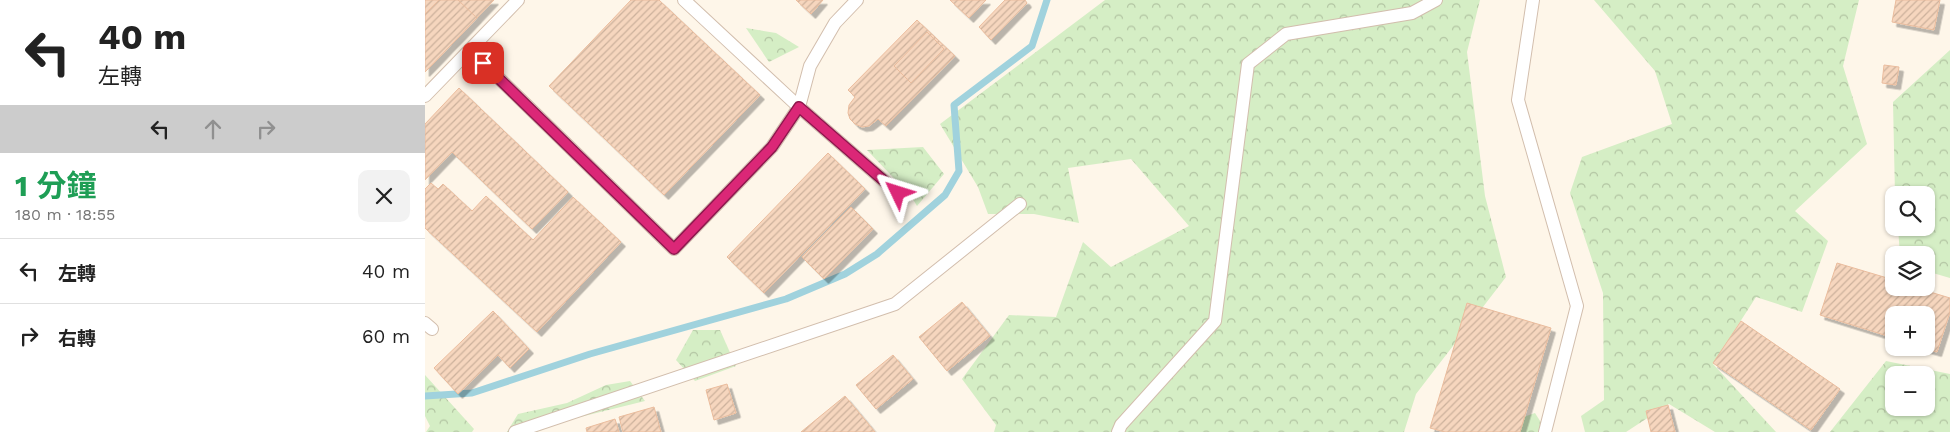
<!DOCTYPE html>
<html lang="zh-TW">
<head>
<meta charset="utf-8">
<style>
  body { margin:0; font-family:"Work Sans","Noto Sans TC",sans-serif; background:#f2f2f2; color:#222; height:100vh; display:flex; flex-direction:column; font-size:19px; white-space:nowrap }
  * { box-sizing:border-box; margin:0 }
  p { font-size:16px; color:#767676 }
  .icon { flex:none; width:28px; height:28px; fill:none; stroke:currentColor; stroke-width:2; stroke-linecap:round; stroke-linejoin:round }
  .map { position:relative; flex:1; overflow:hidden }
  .details { display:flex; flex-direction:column; background:#fff; width:425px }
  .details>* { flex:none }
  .top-card { background:#fff; color:#222; overflow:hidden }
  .buttons { position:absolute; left:1460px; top:186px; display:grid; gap:10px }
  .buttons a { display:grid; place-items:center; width:50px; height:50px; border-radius:10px; background:#fff; box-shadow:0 1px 4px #0004; font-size:25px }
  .pin { position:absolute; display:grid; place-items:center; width:42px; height:42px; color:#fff; margin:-21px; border-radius:10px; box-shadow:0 2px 8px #0006 }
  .me { position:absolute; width:55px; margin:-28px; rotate:311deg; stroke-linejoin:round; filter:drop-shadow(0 0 4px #0008) }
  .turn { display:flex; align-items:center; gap:18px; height:105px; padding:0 15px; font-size:22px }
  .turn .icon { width:65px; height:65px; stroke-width:2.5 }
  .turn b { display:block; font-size:35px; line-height:42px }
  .lanes { display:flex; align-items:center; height:48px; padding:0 15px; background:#0003; justify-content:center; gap:25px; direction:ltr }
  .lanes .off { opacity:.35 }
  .round { display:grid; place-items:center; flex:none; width:52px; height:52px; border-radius:10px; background:#f2f2f2 }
  .summary { display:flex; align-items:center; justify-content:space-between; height:85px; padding:0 15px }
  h1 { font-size:30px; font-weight:700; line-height:38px; color:#1e9e55 }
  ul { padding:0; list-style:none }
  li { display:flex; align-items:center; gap:15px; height:65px; padding:0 15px; border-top:1px solid #e0e0e0 }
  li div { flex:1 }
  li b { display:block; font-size:19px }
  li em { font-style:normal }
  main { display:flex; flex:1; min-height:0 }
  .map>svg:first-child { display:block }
</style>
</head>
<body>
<main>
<section class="details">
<div class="top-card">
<div class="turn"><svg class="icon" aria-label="left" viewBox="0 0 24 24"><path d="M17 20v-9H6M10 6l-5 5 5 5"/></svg><div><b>40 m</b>左轉</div></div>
<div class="lanes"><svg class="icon" aria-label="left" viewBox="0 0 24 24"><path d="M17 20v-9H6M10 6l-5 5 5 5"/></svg><svg class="icon off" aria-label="ahead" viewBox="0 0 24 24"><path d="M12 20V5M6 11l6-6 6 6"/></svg><svg class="icon off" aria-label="right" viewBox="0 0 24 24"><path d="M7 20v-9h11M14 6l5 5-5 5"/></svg></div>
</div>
<div class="summary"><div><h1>1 分鐘</h1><p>180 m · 18:55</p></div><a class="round"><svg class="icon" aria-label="close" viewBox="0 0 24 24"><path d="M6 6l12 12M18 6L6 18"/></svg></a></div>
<ul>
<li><svg class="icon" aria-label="left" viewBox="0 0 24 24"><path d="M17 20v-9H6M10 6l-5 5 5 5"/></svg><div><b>左轉</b></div><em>40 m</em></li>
<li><svg class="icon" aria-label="right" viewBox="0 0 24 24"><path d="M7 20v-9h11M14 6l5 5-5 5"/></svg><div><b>右轉</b></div><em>60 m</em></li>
</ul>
</section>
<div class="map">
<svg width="1525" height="432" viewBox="0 0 1525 432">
  <defs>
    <pattern id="forest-crowns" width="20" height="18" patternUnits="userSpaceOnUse" patternTransform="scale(1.25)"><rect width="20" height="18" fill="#d5eec5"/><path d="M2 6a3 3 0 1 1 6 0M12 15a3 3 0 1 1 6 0" fill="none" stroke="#b2c4a2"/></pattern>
    <pattern id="building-hatch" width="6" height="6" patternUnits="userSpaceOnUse" patternTransform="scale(1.25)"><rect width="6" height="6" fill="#f6d6be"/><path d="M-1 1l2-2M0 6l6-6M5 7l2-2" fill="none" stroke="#ccb19c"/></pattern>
    <filter id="shadow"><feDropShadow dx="4.5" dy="4.5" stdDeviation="0" flood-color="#0004"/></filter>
  </defs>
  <rect width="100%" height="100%" fill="#fef6e9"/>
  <g fill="url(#forest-crowns)" fill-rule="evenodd">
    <polygon points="680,0 1055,0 1042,52 1060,196 1081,277 991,394 979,432 569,432 571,425 537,379 584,315 631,317 658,242 686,267 764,226 706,159 643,168 654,223 609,214 563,214 553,187 515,124"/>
    <polygon points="1169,0 1434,0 1418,66 1442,144 1370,211 1403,241 1377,312 1331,297 1288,364 1351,432 1290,432 1244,404 1201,432 1160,432 1156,416 1179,400 1178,293 1145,193 1157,157 1247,124 1230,71"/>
    <polygon points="321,28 351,33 374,47 344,62"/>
    <polygon points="1525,50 1525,278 1501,271 1501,255 1475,255 1473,228 1501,228 1501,195 1470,195 1468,102"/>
    <polygon points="498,147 519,174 492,206 486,196 442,150"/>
    <polygon points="268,330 295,330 311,366 270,381 251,360"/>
    <path d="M1461,361L1525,374V432H1405ZM1469,375H1501V408H1469Z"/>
    <polygon points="0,375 49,429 47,432 1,432 5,426 0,416"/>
    <polygon points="205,381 220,401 147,419 111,432 82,432 93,414 142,403 181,385"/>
    <polygon points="1110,413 1122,432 1074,432 1072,426"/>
  </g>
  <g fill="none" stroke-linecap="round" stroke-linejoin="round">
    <polyline stroke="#a0d2dd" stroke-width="7" points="0,396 47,393 165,354 361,299 420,274 452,254 520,195 534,171 529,105 607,46 622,0"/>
  </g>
  <g fill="url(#building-hatch)" stroke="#eabc9d" filter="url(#shadow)">
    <polygon points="0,0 69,0 0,72"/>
    <polygon points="14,0 33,0 52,18 0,72 0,14"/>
    <polygon points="206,0 234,0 335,95 239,195 124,86"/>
    <polygon points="371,0 398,0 386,14"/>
    <polygon points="525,0 561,0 544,18"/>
    <polygon points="580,0 600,0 602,3 566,40 554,27"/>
    <polygon points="1471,0 1515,0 1509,30 1467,22"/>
    <polygon points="492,20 530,56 461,126 453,119 444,126 437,127 430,124 425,119 423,113 424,105 430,97 423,90"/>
    <polygon points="502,32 519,49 486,83 469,66"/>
    <polygon points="1459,65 1474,67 1471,85 1457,83"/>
    <polygon points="34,88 143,192 107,229 27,152 0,180 0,124"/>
    <polygon points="403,153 440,189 339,293 302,257"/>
    <polygon points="6,183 13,189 18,184 47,211 61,196 108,240 148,197 196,242 112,332 0,228 0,189"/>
    <polygon points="426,207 448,229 399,279 377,257"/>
    <polygon points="1412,263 1469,280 1469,288 1492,288 1525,298 1525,312 1512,352 1498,348 1501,348 1501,315 1469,315 1469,338 1395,315"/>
    <polygon points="537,302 565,336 522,371 494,337"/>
    <polygon points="1042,303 1126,328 1095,432 1020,432 1005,428"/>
    <polygon points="68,311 104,349 85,368 73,355 33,394 9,368"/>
    <polygon points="1316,321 1415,389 1386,430 1288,363"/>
    <polygon points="468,355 488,379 451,409 431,385"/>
    <polygon points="302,384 311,413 289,420 281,390"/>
    <polygon points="420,396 450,432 376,432"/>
    <polygon points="1243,405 1250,432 1226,432 1221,411"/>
    <polygon points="229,407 236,432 198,432 194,417"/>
    <polygon points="190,419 194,432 162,432 161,428"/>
  </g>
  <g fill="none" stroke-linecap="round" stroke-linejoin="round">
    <g stroke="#d2bead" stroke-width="14">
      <g id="service">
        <polyline points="259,0 374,107 473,193"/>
        <polyline points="1108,0 1093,100 1152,306 1120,432"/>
        <polyline points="45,50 249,249 347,147 374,107 385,66 410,23 432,0"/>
        <polyline points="0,96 93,0"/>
        <polyline points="0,323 7,329"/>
        <polyline points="90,432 470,304 595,204"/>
        <polyline points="693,432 696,425 790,321 823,64 861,34 987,13 1011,0"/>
      </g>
    </g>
    <use href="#service" stroke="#fff" stroke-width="12"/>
  </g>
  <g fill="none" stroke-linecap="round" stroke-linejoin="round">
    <g stroke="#8e194d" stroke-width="12">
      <polyline id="route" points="58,63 249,249 347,147 374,107 473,193"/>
    </g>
    <use href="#route" stroke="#db2777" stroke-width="9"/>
  </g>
</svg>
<div class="buttons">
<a><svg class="icon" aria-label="search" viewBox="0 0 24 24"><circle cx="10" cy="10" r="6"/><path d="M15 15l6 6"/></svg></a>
<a><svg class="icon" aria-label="layers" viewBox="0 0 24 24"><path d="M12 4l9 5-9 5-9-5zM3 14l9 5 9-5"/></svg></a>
<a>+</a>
<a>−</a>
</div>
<div class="pin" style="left:58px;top:63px;background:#d93025"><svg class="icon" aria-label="arrive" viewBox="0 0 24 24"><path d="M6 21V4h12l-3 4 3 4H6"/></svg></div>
<svg class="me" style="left:473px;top:193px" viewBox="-20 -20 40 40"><path d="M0-17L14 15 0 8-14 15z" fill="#db2777" stroke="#fff" stroke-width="4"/></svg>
</div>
</main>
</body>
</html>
